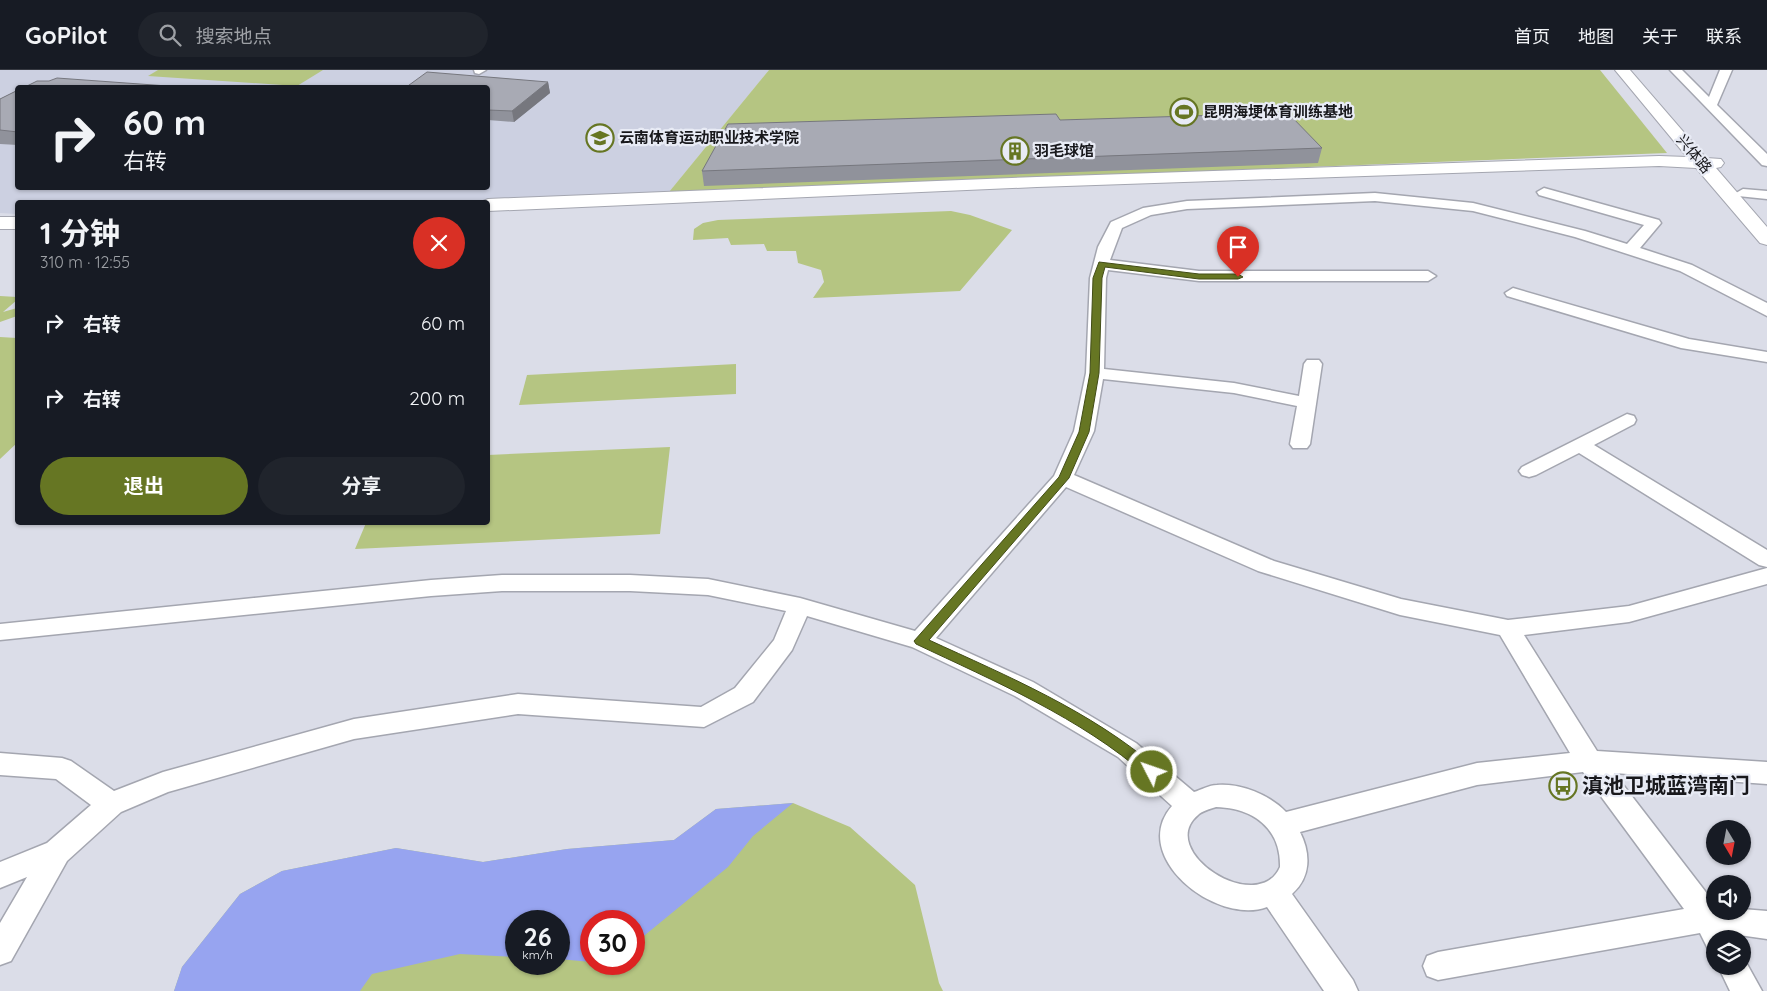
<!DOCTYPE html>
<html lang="zh">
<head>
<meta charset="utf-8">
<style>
  body { margin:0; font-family:Quicksand,"Noto Sans SC",sans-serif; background:#20242c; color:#f1f3f6; height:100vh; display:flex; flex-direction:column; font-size:19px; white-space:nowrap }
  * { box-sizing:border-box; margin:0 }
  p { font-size:16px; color:#9ea1a6 }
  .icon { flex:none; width:28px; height:28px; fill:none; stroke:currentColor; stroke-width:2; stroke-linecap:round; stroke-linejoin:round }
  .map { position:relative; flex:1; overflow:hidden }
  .drawer { position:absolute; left:15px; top:130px; width:475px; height:325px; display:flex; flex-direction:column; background:#171b24; border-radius:5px; box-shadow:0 1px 4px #0004 }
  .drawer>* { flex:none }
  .banner { position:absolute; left:15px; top:15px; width:475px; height:105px; border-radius:5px; box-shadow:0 1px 4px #0004; background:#171b24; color:#f1f3f6; overflow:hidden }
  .needle { width:32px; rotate:170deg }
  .buttons { position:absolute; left:1706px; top:750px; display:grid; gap:10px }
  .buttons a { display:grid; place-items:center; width:45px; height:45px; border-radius:50%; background:#171b24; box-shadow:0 1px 4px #0004; font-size:25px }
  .speed { position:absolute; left:505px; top:840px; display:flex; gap:10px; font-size:25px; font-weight:700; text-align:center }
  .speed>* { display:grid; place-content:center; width:65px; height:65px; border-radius:50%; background:#171b24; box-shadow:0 1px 4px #0004; line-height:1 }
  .speed small { font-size:12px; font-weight:400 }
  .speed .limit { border:8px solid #d22; background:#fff; color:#111 }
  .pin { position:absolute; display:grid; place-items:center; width:42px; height:42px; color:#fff; margin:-51px -21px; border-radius:50% 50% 50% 0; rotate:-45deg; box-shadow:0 0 5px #0007 }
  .pin .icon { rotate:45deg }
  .me { position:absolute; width:55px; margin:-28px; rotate:311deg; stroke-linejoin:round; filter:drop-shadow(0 0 4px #0008) }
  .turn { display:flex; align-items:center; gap:18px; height:105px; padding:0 25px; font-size:22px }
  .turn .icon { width:65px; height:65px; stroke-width:2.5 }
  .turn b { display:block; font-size:35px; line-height:42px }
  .round { display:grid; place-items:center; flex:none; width:52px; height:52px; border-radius:26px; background:#20242c }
  .headline { display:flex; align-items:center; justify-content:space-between; height:85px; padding:0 25px }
  h1 { font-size:30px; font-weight:700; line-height:38px }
  .primary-button { display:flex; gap:10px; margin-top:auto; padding:10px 25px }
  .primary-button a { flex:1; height:58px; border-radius:30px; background:#667623; color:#fff; font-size:20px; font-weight:700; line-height:58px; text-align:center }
  .primary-button a+a { background:#20242c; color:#f1f3f6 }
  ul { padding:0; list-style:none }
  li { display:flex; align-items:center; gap:15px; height:75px; padding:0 25px }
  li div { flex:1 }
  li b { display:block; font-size:19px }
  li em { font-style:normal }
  header { display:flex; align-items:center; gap:30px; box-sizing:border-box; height:70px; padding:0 25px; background:#171b24; border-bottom:1px solid #363941 }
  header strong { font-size:24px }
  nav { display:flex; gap:28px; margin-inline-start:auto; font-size:18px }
  .search { width:350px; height:45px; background:#20242c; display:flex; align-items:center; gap:12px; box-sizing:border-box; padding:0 18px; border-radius:28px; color:#9ea1a6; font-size:19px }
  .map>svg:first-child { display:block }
</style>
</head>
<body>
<header>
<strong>GoPilot</strong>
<div class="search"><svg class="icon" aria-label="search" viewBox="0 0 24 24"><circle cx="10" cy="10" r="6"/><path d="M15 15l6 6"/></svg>搜索地点</div>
<nav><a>首页</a><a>地图</a><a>关于</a><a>联系</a></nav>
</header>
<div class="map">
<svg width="1767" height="921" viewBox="0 0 1767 921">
  <rect width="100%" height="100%" fill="#dbdde8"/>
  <path fill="#ccd0e1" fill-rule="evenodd" d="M0,0H769L669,122L465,132H18L17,144L0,143ZM18,18H488V118H18Z"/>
  <g fill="#b5c582" fill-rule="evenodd">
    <polygon points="158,0 323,0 297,16 148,6"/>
    <polygon points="769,0 1600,0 1667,83 669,122"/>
    <polygon points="951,141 970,145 1012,160 960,221 813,228 824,212 821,200 798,193 796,181 767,181 764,174 731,175 728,168 693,170 694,159 703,153 718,150"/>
    <polygon points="0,226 17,227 17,230 3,242 17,238 17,246 0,252"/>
    <polygon points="0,267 17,268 18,372 0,389"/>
    <polygon points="736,294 736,324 519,335 527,305"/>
    <polygon points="670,377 660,464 355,479 366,453 488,452 488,385"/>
    <path d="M793,733L850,757L915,815L939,913L943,921H174L182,897L240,824L282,801L396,778L483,792L567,779L674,770L716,739ZM516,851H559V894H516ZM591,851H634V894H591Z"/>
  </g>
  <polygon fill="#97a4f0" points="793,733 753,766 728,797 634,874 634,851 591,851 591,892 559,889 559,851 516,851 516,887 460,884 372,904 360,921 174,921 182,897 240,824 282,801 396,778 483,792 567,779 674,770 716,739"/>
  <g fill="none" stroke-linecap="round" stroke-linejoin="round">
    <g stroke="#a4a6b0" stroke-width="3">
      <g id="street">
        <polygon points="474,0 486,0 479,4 475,3"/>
        <polygon points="1670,0 1682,0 1709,27 1720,0 1732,0 1717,35 1767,84 1767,96 1762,95"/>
        <path d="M1544,118L1659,150L1661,153L1640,178L1692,195L1765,232L1767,233V246L1680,201L1575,167L1473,141L1375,131L1187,139L1151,145L1122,158L1110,190L1199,201H1428L1436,206L1428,211H1199L1108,200L1106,208L1104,299L1234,313L1299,326L1304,294L1307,290H1319L1322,294L1310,374L1307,378H1293L1290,374L1297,336L1234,323L1103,309L1094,361L1074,405L1274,491L1401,529L1508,550L1629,536L1767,498V514L1629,552L1524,565L1597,681L1767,692V714L1614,703L1715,834V841H1742V839L1767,841V869L1732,864L1734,869H1715V881L1708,879L1700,863L1438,910L1427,906L1423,896L1427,886L1438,882L1684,839L1583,702L1477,715L1300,762C1311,784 1311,807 1292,824L1353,910L1358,921H1324L1267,837C1216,856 1128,786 1172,736L1118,687L1015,626L912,577L807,546L792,580L753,632L704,657L518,644L354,669L168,722L121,742L67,791L11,891L0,895V853L27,807L0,818V792L47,773L91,735L56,709L0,705V683L62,688L71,691L114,721L163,702L354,649L518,624L701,637L735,618L774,570L786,541L708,525L630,521H502L431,526L0,570V554L431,510L502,505H630L708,509L800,528L915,561L1054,406L1074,361L1086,303L1090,208L1098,177L1111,152L1143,138L1187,131L1375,123L1473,133L1585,161L1627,174L1644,155L1539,125L1537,122ZM1066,417L1258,501L1400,545L1500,565L1570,683L1477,693L1286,742C1270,725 1241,713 1217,715C1209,715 1201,720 1194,722L1136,673L1033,612L936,568ZM1216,737C1253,738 1281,758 1280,797C1258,847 1155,781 1198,745C1202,741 1210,739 1216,737Z"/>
        <polygon points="1743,119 1767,121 1767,129 1738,126 1736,123"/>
        <polygon points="1513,218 1689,269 1767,282 1767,292 1681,278 1507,226 1505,223"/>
        <polygon points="1627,344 1634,346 1636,350 1634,354 1594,375 1767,480 1767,497 1759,495 1579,383 1536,405 1529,407 1522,405 1519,401 1522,397"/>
        <polygon points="1742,885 1762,921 1730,921 1718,896 1742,896"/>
      </g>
    </g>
    <g stroke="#a4a6b0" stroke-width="2">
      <g id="secondary">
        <polygon points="1615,0 1630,0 1706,88 1721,89 1724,93 1721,97 1716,98 1767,157 1767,175 1760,173 1696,98 1659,96 1037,117 488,141 488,132 481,132 488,129 1037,107 1659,86 1687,87"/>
        <rect x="0" y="147" width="18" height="12"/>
      </g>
    </g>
    <use href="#street" fill="#fff" fill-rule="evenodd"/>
    <use href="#secondary" fill="#fff" fill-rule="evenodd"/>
  </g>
  <g fill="#90929b">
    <polygon points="548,12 550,23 514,52 488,50 488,18"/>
    <polygon points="18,20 18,75 0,74 0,29"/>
    <polygon points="1060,50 1322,78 1318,93 704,116 702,101"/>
  </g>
  <polygon fill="#76777e" points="548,12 550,23 514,52 512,41"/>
  <g fill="#a8aab4" stroke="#76777e">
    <polygon points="427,2 548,12 512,41 488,40 488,18 405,18"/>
    <polygon points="57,8 195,18 23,18 37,11 49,11"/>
    <polygon points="18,20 18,62 0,60 0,29"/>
    <polygon points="1288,43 1322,78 702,101 728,54 1056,44 1060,50"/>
  </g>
  <path fill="#667623" stroke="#424d17" d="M1099,192L1199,204H1238L1243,207L1238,209H1199L1105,197L1102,208L1099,303L1089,362L1069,408L929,570C1007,606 1091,641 1157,698L1159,702L1157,706H1147C1081,648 994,611 916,574L914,571L1059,407L1079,362L1090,303L1093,208Z"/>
  <defs>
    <g id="stadium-ring" transform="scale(1.4375)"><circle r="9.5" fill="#e8ebf5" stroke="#667623" stroke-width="1.5"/><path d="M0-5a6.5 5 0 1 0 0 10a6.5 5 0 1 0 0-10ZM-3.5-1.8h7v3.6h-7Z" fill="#667623"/></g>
    <g id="university-ring" transform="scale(1.4375)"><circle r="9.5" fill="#e8ebf5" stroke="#667623" stroke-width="1.5"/><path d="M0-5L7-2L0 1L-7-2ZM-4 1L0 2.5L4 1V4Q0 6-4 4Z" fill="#667623"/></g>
    <g id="building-ring" transform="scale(1.4375)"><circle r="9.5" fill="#e8ebf5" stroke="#667623" stroke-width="1.5"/><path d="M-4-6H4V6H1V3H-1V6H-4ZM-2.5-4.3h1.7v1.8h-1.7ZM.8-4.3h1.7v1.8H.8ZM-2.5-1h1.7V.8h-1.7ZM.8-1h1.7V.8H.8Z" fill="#667623"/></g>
    <g id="bus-ring" transform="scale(1.4375)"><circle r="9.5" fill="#e8ebf5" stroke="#667623" stroke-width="1.5"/><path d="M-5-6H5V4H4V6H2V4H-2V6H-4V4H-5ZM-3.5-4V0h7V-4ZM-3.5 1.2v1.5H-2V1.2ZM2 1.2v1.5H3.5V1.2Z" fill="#667623"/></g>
  </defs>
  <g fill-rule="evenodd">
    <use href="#stadium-ring" x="1184" y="42"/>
    <use href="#university-ring" x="600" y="68"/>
    <use href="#building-ring" x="1015" y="81"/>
    <use href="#bus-ring" x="1563" y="716"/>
  </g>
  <g text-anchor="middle" stroke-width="4.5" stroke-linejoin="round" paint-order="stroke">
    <g font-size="15" font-weight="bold" fill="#18181c" stroke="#e8ebf5" text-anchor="start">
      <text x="1203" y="47">昆明海埂体育训练基地</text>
      <text x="619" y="73">云南体育运动职业技术学院</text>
      <text x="1034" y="86">羽毛球馆</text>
    </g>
    <g font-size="15" fill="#18181c" stroke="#e8ebf5">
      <text transform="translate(1694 84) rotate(50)" y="5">兴体路</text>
    </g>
    <g font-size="21" font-weight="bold" fill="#18181c" stroke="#e8ebf5" text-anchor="start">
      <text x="1582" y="723">滇池卫城蓝湾南门</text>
    </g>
  </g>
</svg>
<div class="buttons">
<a><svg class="needle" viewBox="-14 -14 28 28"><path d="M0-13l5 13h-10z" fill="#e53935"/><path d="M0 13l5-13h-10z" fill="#9ea1a6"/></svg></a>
<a><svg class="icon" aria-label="sound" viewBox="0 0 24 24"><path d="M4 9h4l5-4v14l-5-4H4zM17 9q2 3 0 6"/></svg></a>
<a><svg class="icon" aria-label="layers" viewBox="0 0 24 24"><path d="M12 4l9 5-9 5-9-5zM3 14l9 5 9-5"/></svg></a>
</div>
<div class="speed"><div>26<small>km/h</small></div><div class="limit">30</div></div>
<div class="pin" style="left:1238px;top:207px;background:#d93025"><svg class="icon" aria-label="arrive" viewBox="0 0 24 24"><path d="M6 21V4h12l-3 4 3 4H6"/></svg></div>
<svg class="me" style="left:1152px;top:702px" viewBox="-20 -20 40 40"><circle r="17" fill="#667623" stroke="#fff" stroke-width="3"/><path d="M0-11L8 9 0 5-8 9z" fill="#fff"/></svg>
<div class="banner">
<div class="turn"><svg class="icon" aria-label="right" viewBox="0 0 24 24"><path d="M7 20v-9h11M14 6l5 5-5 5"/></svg><div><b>60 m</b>右转</div></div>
</div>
<section class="drawer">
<div class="headline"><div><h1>1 分钟</h1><p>310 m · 12:55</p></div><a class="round" style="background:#d93025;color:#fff"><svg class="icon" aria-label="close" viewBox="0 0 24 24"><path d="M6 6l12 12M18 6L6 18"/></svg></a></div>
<ul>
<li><svg class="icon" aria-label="right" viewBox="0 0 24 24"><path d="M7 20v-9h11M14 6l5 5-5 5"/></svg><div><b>右转</b></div><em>60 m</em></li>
<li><svg class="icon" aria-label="right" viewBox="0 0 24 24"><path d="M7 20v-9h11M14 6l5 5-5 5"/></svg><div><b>右转</b></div><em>200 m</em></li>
</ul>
<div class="primary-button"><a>退出</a><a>分享</a></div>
</section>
</div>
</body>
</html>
